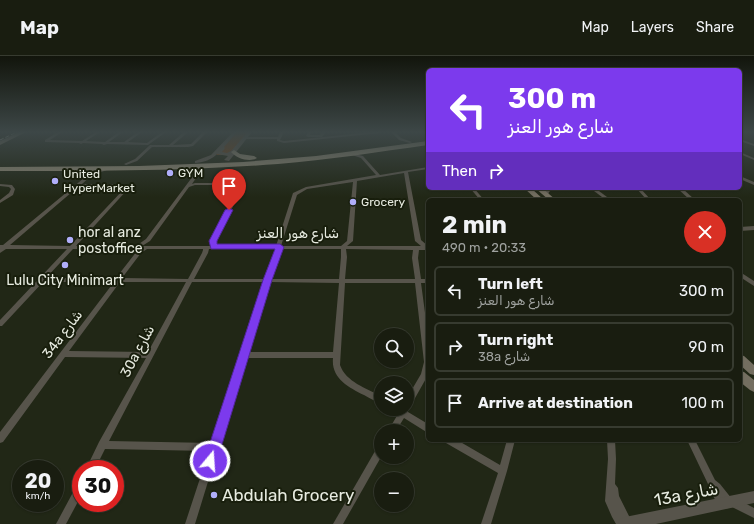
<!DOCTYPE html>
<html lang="en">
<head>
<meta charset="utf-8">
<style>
  body { margin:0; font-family:Rubik,Cairo,sans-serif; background:#222619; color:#f1f3f6; height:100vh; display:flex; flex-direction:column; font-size:15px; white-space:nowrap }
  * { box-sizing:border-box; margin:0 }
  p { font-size:13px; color:#9fa29f }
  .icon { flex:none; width:22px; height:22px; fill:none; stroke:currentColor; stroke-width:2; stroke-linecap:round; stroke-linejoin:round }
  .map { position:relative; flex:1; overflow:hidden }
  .details { position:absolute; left:426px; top:142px; width:316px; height:244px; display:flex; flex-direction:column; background:#191d10; border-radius:6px; box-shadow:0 1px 3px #0004,0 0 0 1px #373b30 }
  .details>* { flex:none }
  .top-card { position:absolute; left:426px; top:12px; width:316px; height:122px; border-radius:6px; box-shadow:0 1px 3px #0004,0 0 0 1px #373b30; background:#7c3aed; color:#fff; overflow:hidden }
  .fabs { position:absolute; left:374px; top:272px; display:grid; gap:8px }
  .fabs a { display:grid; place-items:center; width:40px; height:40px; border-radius:50%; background:#191d10; box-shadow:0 1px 3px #0004,0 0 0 1px #373b30; font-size:20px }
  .speed { position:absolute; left:12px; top:404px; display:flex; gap:8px; font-size:20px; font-weight:700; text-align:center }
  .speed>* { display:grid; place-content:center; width:52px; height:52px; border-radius:50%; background:#191d10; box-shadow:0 1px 3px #0004,0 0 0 1px #373b30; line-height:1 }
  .speed small { font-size:10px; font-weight:400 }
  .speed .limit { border:6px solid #d22; background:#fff; color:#111 }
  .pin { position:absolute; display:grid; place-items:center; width:34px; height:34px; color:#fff; margin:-41px -17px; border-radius:50% 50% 50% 0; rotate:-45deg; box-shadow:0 0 4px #0007 }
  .pin .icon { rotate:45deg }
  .me { position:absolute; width:44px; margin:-22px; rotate:18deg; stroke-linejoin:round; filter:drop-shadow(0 0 3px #0008) }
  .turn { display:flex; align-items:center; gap:14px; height:84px; padding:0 16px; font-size:18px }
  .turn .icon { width:52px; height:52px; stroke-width:2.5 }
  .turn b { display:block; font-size:28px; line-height:34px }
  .then { display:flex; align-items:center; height:38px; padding:0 16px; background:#0003; gap:8px; font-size:15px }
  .round { display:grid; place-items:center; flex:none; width:42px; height:42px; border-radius:21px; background:#222619 }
  .summary { display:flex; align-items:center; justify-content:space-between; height:68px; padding:0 16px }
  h1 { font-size:24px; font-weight:700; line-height:30px }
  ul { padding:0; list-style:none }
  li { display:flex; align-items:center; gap:12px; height:50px; margin:0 8px 6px; padding:0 8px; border:2px solid #373b30; border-radius:6px }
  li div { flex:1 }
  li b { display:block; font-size:15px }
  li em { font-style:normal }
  header { display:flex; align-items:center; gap:24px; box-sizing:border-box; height:56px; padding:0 20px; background:#191d10; border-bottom:1px solid #373b30 }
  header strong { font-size:19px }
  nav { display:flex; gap:22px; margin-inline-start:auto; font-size:14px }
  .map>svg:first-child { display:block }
</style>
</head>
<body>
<header>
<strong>Map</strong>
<nav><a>Map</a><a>Layers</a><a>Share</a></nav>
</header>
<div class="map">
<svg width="754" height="468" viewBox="0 0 754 468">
  <rect width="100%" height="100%" fill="#212716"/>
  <polygon fill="#6c421c" points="237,76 250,76 231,99 216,99"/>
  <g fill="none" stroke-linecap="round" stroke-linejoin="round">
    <g fill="#57544b" fill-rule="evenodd">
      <polygon points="58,76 62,76 50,84 82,85 96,76 100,76 86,85 105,86 119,76 123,76 109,86 124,86 138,76 142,76 128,86 147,87 162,76 166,76 148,89 107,88 104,89 102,88 83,87 81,88 79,87 45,86 45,84"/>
      <polygon points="184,76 188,76 173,89 191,88 203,76 207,76 193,90 188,91 152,91 137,105 126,109 124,108 135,103 150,89 169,89"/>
      <polygon points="280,76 284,76 280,84 284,85 372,76 382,76 380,77 284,87 277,85 277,83 246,83 244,82 246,81 278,81"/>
      <polygon points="308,76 312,76 310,79 320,79 322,76 326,76 322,81 308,81 306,80"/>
      <polygon points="391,76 395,76 401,82 412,86 410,87 399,84"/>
      <polygon points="740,83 754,88 754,90 740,85"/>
      <polygon points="740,96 754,102 754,104 740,98"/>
      <path d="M352,97L363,100L380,119L428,111V113L408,116L421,184L428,190V194H419L418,202L421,223H428V227H421L428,279V319L410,351L408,352V356L428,368V377L404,362L396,375H388L398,358L394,355L393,353H407V342L421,318L424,306L415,227H345L340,309C346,326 366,332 381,340V347C375,345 369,342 364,339C348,331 331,322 333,302H246L195,468H185L209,395L105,393L95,413H86L99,386L146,302L65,301L3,386L0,387V376L114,226H43L2,270H0V264L67,193H6L0,197V189H3L90,117L106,112H107V114L92,119L82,128H119L126,130L128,133L76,190H136L146,183L196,116V113L191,110L193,109L199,111L200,116L192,128L195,127H236L243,130L216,185V190H276L293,137L306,131L376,119L361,102L352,99ZM404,117L415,185L421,190H347L353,185L357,125ZM353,126L347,185L341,190H281L297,139L307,133ZM195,129H235L239,131L210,185V190H142L150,185L189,131ZM79,130H118L124,133L70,190L10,189ZM73,193H140L137,195L116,222H46ZM147,193H203V194L202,197L188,223L122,222L141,197ZM209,193H275L265,223H194L208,197ZM280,193H341V201L339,223H271ZM346,193L413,194L412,202L415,223H345L347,201ZM120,226H186L148,296L69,295ZM192,226H264L212,387L109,385ZM270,226L339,227L333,296H248Z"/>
      <polygon points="740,120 754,126 754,129 740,123"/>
      <polygon points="0,128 12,129 15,133 13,139 0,147 0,144 9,137 11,133 9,131 0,130"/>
      <polygon points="470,132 474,132 484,144 480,144"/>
      <polygon points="549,132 554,132 549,136 548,139 544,139 545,135"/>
      <polygon points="590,132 595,132 611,144 606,144"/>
      <polygon points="636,132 640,132 651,144 647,144"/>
      <polygon points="677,132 682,132 695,144 690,144"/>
      <polygon points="740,216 754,225 754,230 740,221"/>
      <polygon points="445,384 457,384 500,409 507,384 515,384 507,415 491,468 481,468 498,417 446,387"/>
      <polygon points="607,384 615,384 616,403 615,428 618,432 619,440 631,464 632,468 616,468 612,461 605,445 608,403"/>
      <path d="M687,384H695L715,424L720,428L732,443L735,442L754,452V462L732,451C729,452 726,453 723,452C718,451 709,433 708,428Z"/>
      <polygon points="381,389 381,401 343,468 333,468 378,390"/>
      <polygon points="81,425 81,440 66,468 56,468 78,427"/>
    </g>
    <g fill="#57544b" fill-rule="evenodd">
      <path d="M233,76H237L224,91L225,92L222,96L227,97L231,95L248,76H252L229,105L224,104L228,100L217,98C213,103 202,107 195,107V105L211,99Z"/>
      <polygon points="754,170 754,174 740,175 740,171"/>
      <polygon points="754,435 754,447 656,468 618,468 620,463 625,461"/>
    </g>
    <g fill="#736e60" fill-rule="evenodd">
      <polygon points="19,76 26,76 0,89 0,85"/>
      <polygon points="524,132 531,132 544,144 537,144"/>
      <polygon points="535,132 542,132 556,144 549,144"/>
      <polygon points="740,299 744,300 754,309 754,319 750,318 740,309"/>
      <polygon points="740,315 744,316 754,324 754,336 750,334 740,326"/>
    </g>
    <g fill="#888370" fill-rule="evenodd">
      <path d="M428,85V89C378,96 328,104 278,108C186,115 93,115 0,115V111L139,110L243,106L316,100Z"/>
      <path d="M234,94L240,98L254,100L257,102C250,107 236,102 231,96Z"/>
    </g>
    <polyline stroke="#cacec2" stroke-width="1" stroke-dasharray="4 2" stroke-linecap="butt" points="0,84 17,76"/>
  </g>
  <linearGradient id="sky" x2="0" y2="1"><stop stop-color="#12150c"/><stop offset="0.54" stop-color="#3d4747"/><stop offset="1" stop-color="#3d4747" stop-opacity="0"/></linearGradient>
  <rect width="754" height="141" fill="url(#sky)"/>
  <polygon fill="#7c3aed" stroke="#51269a" points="229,152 233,154 217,185 217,188 280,188 284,191 272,224 217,405 215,409 210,411 206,409 204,405 263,224 275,193 211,193 209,185 225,154"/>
  <g fill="#b0aefa" stroke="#181e0c" stroke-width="1.5">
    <circle cx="170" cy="117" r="4"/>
    <circle cx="55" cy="125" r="4"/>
    <circle cx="353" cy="146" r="4"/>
    <circle cx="70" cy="184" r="4"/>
    <circle cx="65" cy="209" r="4"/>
    <circle cx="214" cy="439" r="4"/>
  </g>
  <g text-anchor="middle" stroke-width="4" stroke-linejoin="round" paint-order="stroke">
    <g font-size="12" fill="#e7ebe0" stroke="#181e0c" text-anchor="start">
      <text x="178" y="121">GYM</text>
      <text x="63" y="122">United<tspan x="63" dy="14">HyperMarket</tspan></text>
      <text x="361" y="150">Grocery</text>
    </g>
    <g font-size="14" fill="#e7ebe0" stroke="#181e0c" text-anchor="start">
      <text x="78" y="181">hor al anz<tspan x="78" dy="16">postoffice</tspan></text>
      <text x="65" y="229" text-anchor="middle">Lulu City Minimart</text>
    </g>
    <g font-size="14" fill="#e7ebe0" stroke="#181e0c">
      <text x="298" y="182">شارع هور العنز</text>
      <text transform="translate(62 278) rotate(-53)" y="5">34a شارع</text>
      <text transform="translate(137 295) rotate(-62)" y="5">30a شارع</text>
    </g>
    <g font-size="17" fill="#e7ebe0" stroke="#181e0c">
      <text transform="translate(686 438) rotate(-11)" y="6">13a شارع</text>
    </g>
    <g font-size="17" fill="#e7ebe0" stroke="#181e0c" text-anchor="start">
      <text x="222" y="445">Abdulah Grocery</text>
    </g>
  </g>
</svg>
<div class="fabs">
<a><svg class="icon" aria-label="search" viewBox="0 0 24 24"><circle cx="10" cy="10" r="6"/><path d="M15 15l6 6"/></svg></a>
<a><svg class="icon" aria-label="layers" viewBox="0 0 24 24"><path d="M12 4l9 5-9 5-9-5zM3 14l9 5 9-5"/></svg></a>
<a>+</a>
<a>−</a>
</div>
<div class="speed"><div>20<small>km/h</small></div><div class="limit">30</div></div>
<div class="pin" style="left:229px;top:154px;background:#d93025"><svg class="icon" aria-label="arrive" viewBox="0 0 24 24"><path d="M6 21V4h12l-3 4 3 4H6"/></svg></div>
<svg class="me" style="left:210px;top:405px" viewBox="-20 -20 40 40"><circle r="17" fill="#7c3aed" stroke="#fff" stroke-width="3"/><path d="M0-11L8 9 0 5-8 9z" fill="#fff"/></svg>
<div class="top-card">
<div class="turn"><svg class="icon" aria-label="left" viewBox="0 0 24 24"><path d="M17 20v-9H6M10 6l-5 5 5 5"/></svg><div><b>300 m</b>شارع هور العنز</div></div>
<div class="then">Then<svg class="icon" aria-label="right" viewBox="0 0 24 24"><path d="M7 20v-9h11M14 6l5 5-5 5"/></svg></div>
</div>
<section class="details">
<div class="summary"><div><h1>2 min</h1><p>490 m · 20:33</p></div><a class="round" style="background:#d93025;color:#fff"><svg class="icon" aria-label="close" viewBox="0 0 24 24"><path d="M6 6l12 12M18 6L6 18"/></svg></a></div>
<ul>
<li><svg class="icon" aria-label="left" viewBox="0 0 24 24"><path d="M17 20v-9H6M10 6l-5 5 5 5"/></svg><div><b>Turn left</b><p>شارع هور العنز</p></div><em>300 m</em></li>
<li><svg class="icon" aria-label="right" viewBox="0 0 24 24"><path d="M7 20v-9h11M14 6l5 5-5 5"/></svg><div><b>Turn right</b><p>38a شارع</p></div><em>90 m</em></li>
<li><svg class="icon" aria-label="arrive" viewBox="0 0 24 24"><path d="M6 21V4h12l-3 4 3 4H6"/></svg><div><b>Arrive at destination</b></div><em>100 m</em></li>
</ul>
</section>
</div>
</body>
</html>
